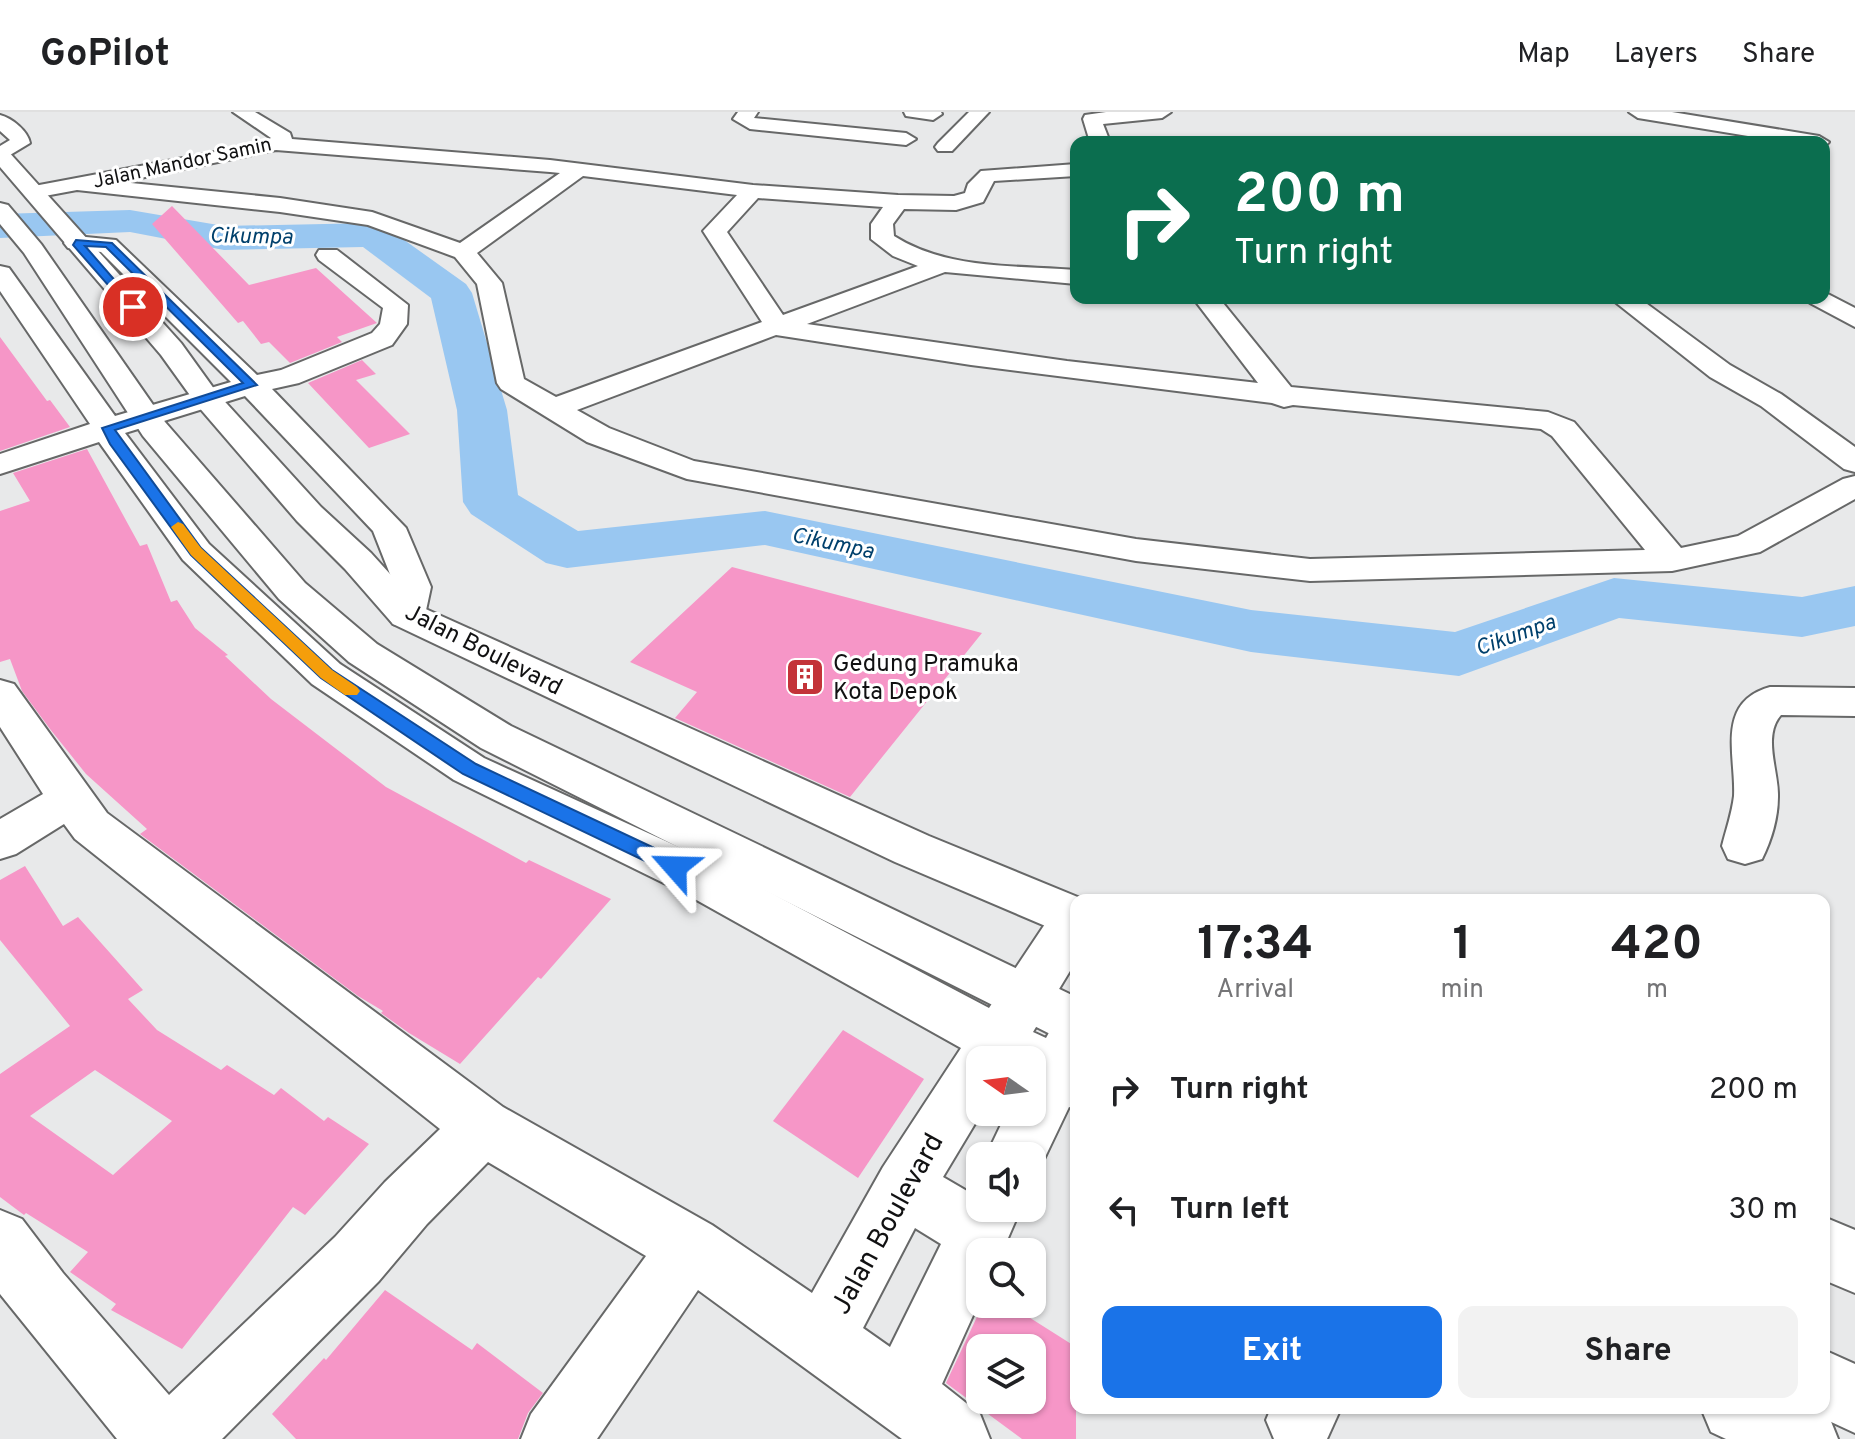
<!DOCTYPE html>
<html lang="en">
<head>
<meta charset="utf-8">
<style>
  body { margin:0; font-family:Overpass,sans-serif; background:#f2f2f2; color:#202124; height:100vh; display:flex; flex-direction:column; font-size:30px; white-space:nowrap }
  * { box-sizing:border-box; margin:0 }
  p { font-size:26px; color:#757577 }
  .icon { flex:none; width:44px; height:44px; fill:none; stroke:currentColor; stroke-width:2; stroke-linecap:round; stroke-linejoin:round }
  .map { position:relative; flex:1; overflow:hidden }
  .drawer { position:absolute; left:1070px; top:782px; width:760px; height:520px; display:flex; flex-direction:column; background:#fff; border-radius:16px; box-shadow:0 2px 6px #0004 }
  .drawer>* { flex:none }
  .hud { position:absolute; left:1070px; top:24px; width:760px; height:168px; border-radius:16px; box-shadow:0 2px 6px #0004; background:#0b6e4f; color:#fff; overflow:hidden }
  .needle { width:52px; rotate:284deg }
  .fabs { position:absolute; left:966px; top:934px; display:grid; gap:16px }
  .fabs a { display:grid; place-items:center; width:80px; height:80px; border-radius:16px; background:#fff; box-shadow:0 2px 6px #0004; font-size:40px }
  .pin { position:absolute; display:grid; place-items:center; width:68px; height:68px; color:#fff; margin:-34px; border:4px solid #fff; border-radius:50%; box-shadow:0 2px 8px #0007 }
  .me { position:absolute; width:88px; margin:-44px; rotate:295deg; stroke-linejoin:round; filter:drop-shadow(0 0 6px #0008) }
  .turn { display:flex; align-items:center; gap:28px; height:168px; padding:0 32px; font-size:36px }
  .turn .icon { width:104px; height:104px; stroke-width:2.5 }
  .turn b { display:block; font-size:56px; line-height:68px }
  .eta { display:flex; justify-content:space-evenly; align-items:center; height:136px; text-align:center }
  .eta b { font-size:48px; font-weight:700; line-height:56px }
  .action { display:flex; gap:16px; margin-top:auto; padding:16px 32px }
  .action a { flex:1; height:92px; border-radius:16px; background:#1a73e8; color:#fff; font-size:32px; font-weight:700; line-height:92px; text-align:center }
  .action a+a { background:#f2f2f2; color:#202124 }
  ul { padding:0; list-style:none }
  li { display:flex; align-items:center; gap:24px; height:120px; padding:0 32px }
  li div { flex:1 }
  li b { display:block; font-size:30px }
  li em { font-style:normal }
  header { display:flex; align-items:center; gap:48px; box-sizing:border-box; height:112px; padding:0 40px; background:#fff; border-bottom:2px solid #e0e0e0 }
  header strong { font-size:38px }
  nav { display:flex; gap:44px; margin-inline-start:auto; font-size:28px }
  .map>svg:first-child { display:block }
</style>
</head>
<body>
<header>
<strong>GoPilot</strong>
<nav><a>Map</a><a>Layers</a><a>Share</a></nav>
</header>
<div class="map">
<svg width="1855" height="1327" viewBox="0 0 1855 1327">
  <rect width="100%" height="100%" fill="#e8e9ea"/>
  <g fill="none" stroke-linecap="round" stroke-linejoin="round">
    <polygon fill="#99c7f1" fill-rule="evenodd" points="130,98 224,114 372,111 386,115 466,172 472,181 507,298 518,383 578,419 765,399 1251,498 1455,520 1614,466 1802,485 1855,474 1855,514 1802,525 1619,506 1459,564 1251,540 765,433 567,456 546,451 471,402 463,390 457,298 431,186 363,135 224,138 130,120 0,126 0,102"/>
  </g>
  <g fill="#f696c7" fill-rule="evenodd">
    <polygon points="172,94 249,173 316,156 377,211 337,225 342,230 290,251 269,230 261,232 243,209 238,211 152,112"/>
    <polygon points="0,225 47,289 50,288 70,315 0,339"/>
    <polygon points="362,248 376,262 356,268 410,322 369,336 308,271"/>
    <polygon points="87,337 140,434 147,432 171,490 177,488 195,516 228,543 225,544 271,587 386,675 526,751 529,748 611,787 541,867 538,865 460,952 409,921 381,901 383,899 358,884 140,722 147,717 86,662 50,617 22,579 10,547 0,550 0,399 30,389 13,361"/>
    <polygon points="732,455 982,521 850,685 675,606 697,580 630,550"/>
    <path d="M25,754L63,814L78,805L143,878L128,887L157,918L221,958L227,953L274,983L281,976L324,1009L328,1005L369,1032L305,1103L293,1095L182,1237L111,1198L116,1192L70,1160L88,1140L26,1101L24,1103L0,1085V962L70,914L0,828V768ZM95,958L172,1009L113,1063L30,1004Z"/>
    <polygon points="843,918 924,967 858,1066 773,1009"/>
    <polygon points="385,1178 472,1238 477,1231 543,1281 528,1301 518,1327 296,1327 272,1302 324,1246 326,1248"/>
    <path d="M983,1192H1008L1076,1235V1327H1022L946,1271ZM980,1236H1032V1288H980Z"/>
  </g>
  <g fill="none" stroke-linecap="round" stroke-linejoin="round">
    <g stroke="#676868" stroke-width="4">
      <g id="minor">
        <path d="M233,0H255L290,21L292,27L550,48L753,73L898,83L954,84L965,81L968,72L981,59L1076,52V64L994,69L983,90L956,98L904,97L893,112L894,124C948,158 1015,153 1076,158V172L945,160L807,212L1067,249L1258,271L1193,186H1219L1291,275L1548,300L1574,310L1681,436L1738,424L1843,367L1855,364V387L1760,440L1672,459L1310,469L1136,449L687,367L587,330L501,277L497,271L477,172L455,145L368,113L280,100L77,78L34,86L23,80L34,74L257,32L271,26ZM276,38L550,60L560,61L460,131L372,100L280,86L121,70ZM583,64L737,83L703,119L762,210L556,285L524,267L502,171L477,141ZM758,86L883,95L871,112V127L893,144L918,154L783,203L727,120ZM776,223L971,253L1272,291L1284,295L1293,293L1541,317L1552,324L1645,438L1310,447L1136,427L694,349L609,316L577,298Z"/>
        <polygon points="738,0 758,0 754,6 906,21 916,27 906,33 750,17 733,7"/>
        <polygon points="904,0 941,0 942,2 933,8 906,4"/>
        <polygon points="969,0 989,0 952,39 938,39 935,35 938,31"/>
        <polygon points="1106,0 1171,0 1162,6 1103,12 1110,30 1090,30 1083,7 1085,3"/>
        <polygon points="1629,0 1672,0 1819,24 1829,30 1824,35 1824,30 1784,30 1638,6"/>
        <path d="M0,3C12,6 28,19 30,31L0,49V34L10,28L0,19Z"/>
        <path d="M76,124L116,128L257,263L281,258L372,221L380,212L383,196L319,148L316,143L319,138H337L408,193L407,212L392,233L299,271L272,277L406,416L431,475L425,503L419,512L406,515L393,512L387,503L395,475L373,419L245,284L125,321L209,432L340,552L484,646L718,753L989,896L1059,791L1076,785L1084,788H1076V849L1033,920L1046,926L1057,906L1076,898V997L1069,995L1036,1064L1032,1066V1044H986L1007,1000H1032V948H980L982,1000L943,1065L967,1079L980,1070V1096H1021L1002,1140H980V1188L942,1272L980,1302L990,1327H902L698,1178L597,1327H521L531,1302L646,1144L488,1050L427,1112L379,1169L222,1327H117L0,1182V1098L22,1107L63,1161L169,1283L335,1125L385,1070L440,1017L75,727L64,712L16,742L0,747V707L43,682L0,615V568L14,572L107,701L503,995L712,1113L812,1181L883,1055L961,936L684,781L454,668L312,572L183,448L99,330L0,362V342L90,312L0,179V154L9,156L115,304L231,270L101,140L68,136L64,131L68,126ZM915,1116L941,1132L890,1235L863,1216Z"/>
        <polygon points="1824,180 1855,196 1855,215 1810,191 1806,186 1824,186"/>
        <polygon points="1610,186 1639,186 1730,253 1781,282 1855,335 1855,360 1844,357 1761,294 1710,265"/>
        <path d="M1770,575L1855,576V604L1781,603C1762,624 1779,660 1778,685C1778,706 1771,729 1762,747L1745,752L1728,747L1722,734C1726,718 1732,701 1734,684C1736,644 1715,590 1770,575Z"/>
        <polygon points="1271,1296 1341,1296 1327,1327 1274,1327 1266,1308"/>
        <polygon points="1701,1296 1813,1296 1828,1302 1838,1327 1726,1327 1711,1320"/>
      </g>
    </g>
    <g stroke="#676868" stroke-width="4">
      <g id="secondary">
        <polygon points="0,36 7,38 181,231 217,281 321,395 371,441 419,494 929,724 1085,788 1076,788 1076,827 895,750 393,512 345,457 297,409 197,293 161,243 0,55"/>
        <polygon points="0,91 8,93 41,132 165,310 305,471 377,532 511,614 1076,885 1076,935 481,636 349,550 279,487 143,324 24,141 0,112"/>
        <polygon points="1824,1105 1855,1118 1855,1181 1824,1168"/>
        <polygon points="1824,1238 1855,1252 1855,1321 1801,1296 1824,1296"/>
      </g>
    </g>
    <use href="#minor" fill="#fff" fill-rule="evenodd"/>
    <use href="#secondary" fill="#fff" fill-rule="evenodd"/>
  </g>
  <polygon fill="#1a73e8" stroke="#114b97" stroke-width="2" points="76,128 112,131 257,273 115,318 201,436 332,558 476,652 682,749 685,755 682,760 668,760 463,662 321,566 191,443 110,332 102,316 243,271 106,135 85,134 138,195 129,197 73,133"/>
  <polygon fill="#f59e0b" points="178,410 183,412 201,436 332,558 357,575 360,579 357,583 345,583 321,566 191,443 171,415"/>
  <defs>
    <g id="building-square" transform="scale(2)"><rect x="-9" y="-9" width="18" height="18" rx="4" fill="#c33339" stroke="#fff"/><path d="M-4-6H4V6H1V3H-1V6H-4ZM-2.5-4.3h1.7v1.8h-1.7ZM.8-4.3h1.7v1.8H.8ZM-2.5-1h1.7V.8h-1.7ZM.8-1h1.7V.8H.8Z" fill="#fff"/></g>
  </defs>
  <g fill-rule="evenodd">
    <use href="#building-square" x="805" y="565"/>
  </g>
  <g text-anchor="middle" stroke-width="6" stroke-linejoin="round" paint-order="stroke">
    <g font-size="20" fill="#111112" stroke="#fff">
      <text transform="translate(182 50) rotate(-12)" y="7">Jalan Mandor Samin</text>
    </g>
    <g font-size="22" font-style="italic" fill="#00406c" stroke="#fff">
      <text transform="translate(251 123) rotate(1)" y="8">Cikumpa</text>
      <text transform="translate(833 430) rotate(12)" y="8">Cikumpa</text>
      <text transform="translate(1515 522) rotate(-20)" y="8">Cikumpa</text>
    </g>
    <g font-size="24" fill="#111112" stroke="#fff">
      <text transform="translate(484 537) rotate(27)" y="8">Jalan Boulevard</text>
    </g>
    <g font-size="24" fill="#111112" stroke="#fff" text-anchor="start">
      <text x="833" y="559">Gedung Pramuka<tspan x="833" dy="28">Kota Depok</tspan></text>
    </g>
    <g font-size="28" fill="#111112" stroke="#fff">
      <text transform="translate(886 1111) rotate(-61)" y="10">Jalan Boulevard</text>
    </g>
  </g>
</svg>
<div class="fabs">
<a><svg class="needle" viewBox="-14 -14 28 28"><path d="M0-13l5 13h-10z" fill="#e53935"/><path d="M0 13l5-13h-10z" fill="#757577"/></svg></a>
<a><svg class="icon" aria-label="sound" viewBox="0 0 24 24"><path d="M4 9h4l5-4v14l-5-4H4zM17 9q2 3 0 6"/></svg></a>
<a><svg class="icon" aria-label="search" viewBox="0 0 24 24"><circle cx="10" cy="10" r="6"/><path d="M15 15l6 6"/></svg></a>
<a><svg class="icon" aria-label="layers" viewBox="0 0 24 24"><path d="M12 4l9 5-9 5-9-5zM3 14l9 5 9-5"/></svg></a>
</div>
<div class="pin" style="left:133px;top:195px;background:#d93025"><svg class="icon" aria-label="arrive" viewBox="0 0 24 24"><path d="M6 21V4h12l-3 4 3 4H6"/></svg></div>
<svg class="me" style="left:675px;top:755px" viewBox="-20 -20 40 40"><path d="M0-17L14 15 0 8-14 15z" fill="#1a73e8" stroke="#fff" stroke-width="4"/></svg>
<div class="hud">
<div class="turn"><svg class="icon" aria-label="right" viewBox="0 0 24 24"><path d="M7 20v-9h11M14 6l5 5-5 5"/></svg><div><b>200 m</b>Turn right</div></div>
</div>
<section class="drawer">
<div class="eta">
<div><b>17:34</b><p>Arrival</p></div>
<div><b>1</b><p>min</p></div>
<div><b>420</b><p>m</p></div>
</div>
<ul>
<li><svg class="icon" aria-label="right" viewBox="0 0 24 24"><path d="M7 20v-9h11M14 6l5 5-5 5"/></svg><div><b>Turn right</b></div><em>200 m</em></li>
<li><svg class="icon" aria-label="left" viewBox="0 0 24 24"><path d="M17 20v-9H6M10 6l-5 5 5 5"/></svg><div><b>Turn left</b></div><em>30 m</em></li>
</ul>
<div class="action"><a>Exit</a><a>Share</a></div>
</section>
</div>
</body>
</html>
